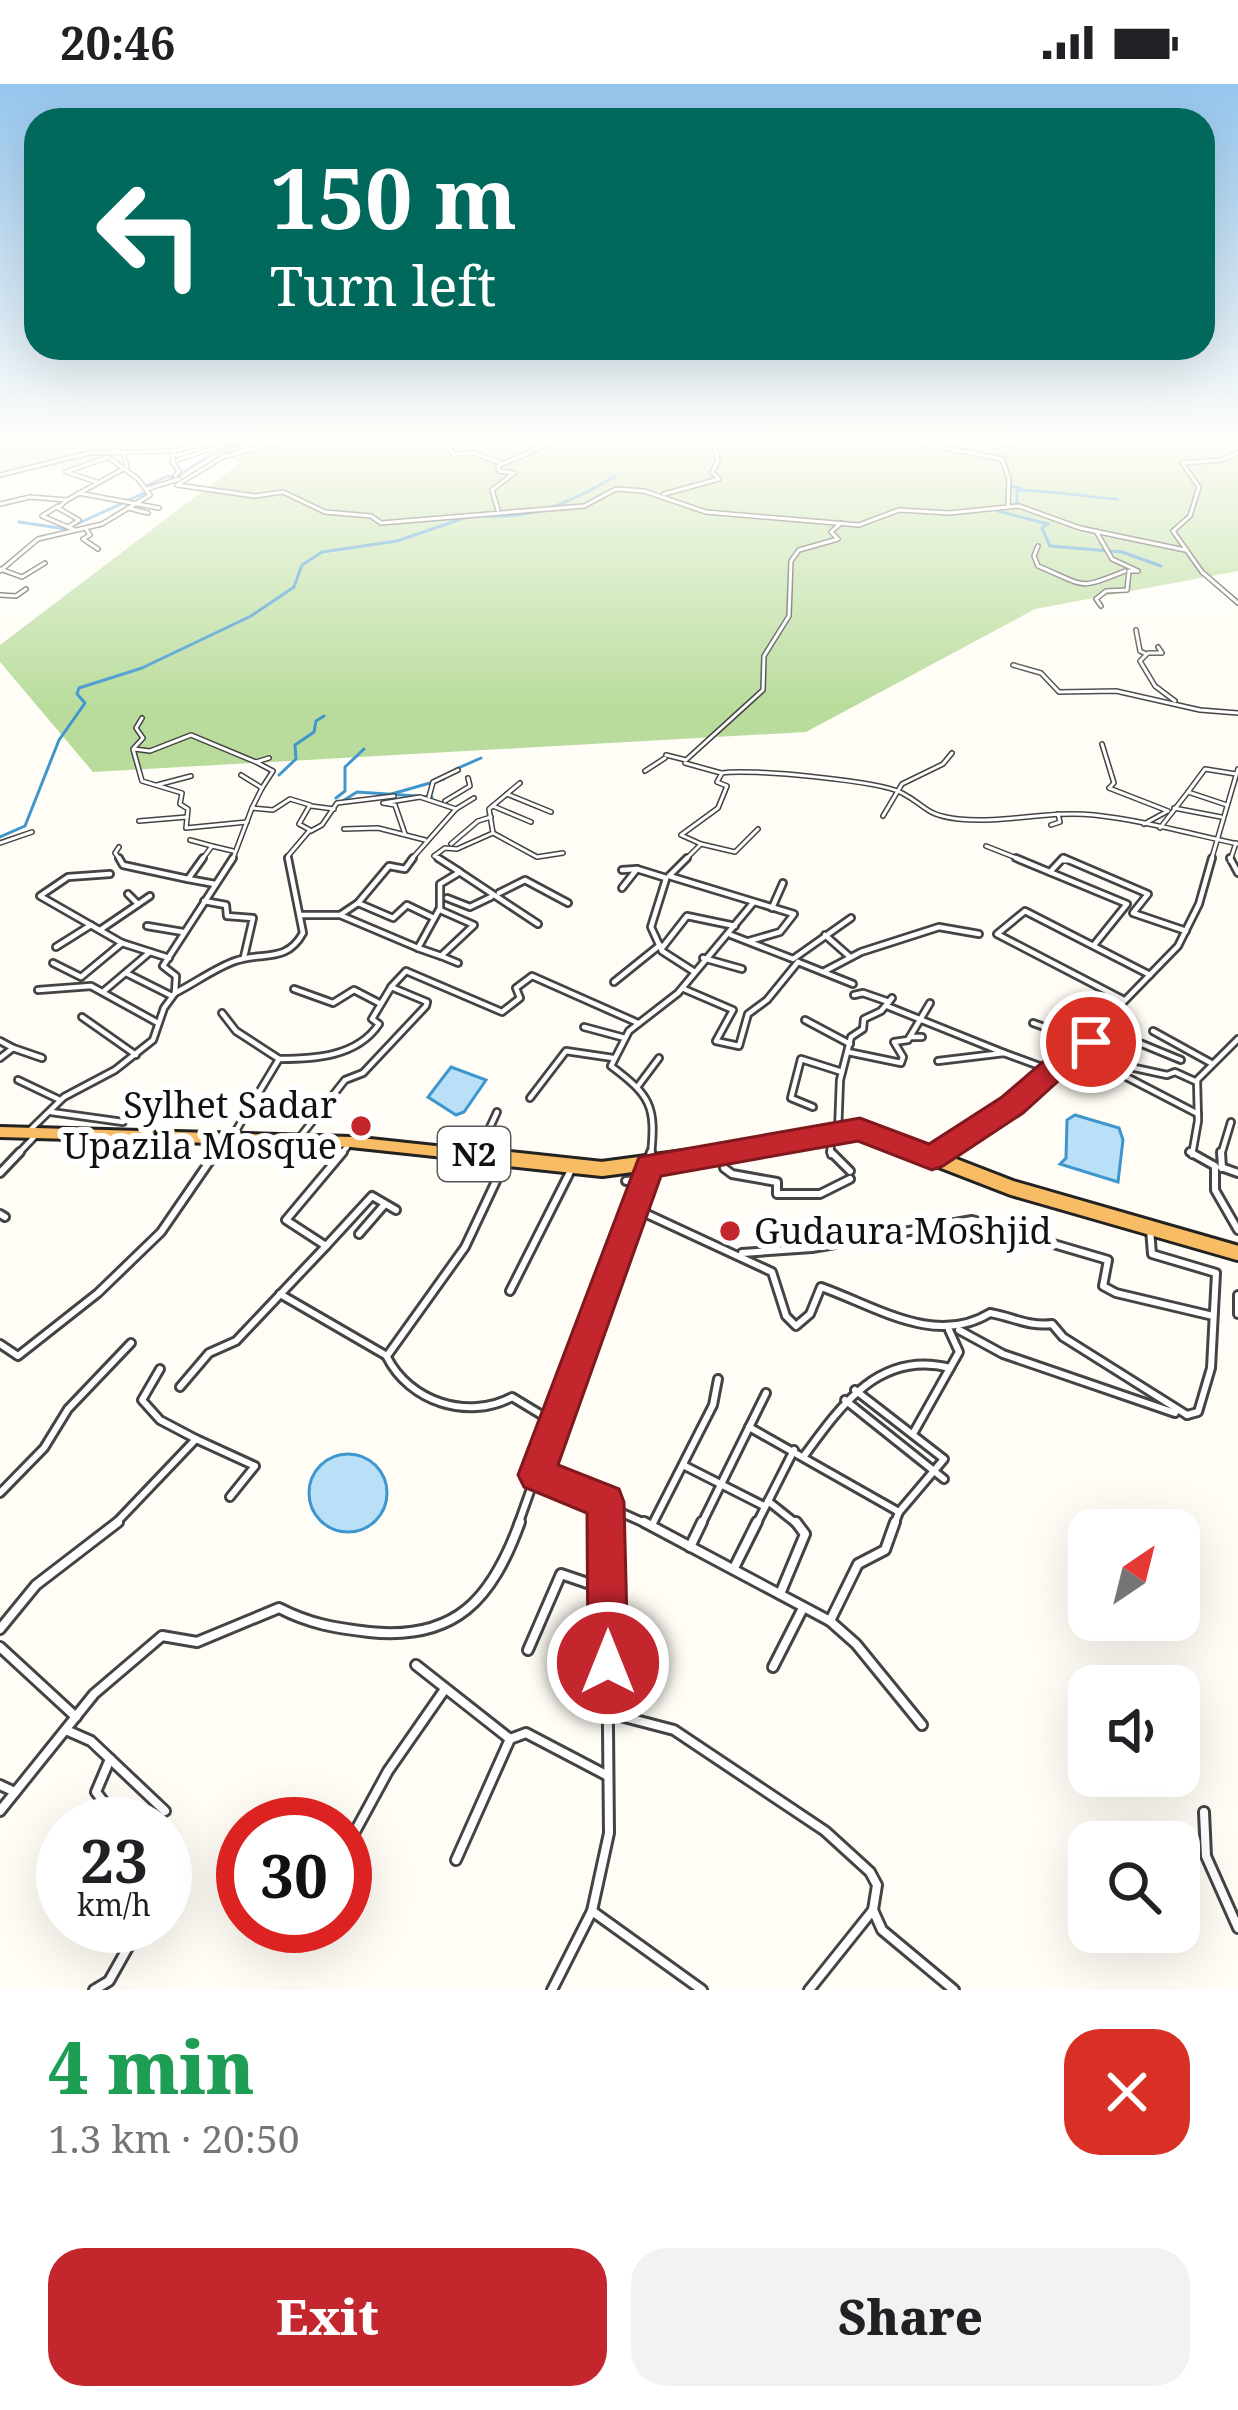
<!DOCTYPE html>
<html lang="en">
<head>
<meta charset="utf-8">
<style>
  body { margin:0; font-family:"Noto Serif",serif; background:#f2f2f2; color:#202124; height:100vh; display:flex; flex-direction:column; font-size:45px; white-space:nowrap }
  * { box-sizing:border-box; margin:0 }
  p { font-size:39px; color:#757577 }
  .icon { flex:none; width:66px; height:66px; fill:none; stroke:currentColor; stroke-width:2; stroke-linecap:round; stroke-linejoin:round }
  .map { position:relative; height:1906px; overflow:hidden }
  .side { display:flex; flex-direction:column; background:#fff; flex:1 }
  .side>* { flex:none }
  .banner { position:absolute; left:24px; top:24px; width:1191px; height:252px; border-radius:36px; box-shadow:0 12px 48px #0002; background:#00695c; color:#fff; overflow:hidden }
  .needle { width:78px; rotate:35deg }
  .buttons { position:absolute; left:1068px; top:1425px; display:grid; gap:24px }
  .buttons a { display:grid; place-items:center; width:132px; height:132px; border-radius:24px; background:#fff; box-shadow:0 12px 48px #0002; font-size:60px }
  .speed { position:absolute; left:36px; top:1713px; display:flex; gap:24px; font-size:60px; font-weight:700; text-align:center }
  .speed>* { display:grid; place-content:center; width:156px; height:156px; border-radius:50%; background:#fff; box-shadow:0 12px 48px #0002; line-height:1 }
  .speed small { font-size:30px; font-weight:400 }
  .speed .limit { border:18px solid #d22; background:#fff; color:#111 }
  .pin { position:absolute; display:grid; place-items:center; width:102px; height:102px; color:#fff; margin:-51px; border:6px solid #fff; border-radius:50%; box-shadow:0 3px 12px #0007 }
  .me { position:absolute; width:132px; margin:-66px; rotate:0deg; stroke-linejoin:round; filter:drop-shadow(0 0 9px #0008) }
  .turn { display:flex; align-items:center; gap:42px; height:252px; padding:0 48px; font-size:54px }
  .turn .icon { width:156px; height:156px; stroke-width:2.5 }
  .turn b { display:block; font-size:84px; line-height:102px }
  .round { display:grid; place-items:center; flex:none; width:126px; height:126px; border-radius:36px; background:#f2f2f2 }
  .headline { display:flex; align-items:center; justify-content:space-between; height:204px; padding:0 48px }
  h1 { font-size:72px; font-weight:800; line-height:90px; color:#1e9e55 }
  .cta { display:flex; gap:24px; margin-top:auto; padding:24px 48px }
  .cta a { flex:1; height:138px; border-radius:36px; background:#c4262e; color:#fff; font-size:48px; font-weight:800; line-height:138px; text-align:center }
  .cta a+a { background:#f2f2f2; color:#202124 }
  .status { display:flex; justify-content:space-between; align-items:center; height:84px; padding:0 60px; background:#fff; direction:ltr }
  .status svg { height:33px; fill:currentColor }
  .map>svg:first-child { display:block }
</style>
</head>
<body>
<div class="status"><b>20:46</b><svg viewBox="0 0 49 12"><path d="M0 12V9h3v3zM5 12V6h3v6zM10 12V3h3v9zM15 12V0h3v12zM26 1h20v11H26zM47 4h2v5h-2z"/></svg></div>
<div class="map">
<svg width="1238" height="1906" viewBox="0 0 1238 1906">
  <rect width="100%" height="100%" fill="#fffdf5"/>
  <polygon fill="#d5ebbd" points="0,358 130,358 117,369 68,387 31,382 0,389"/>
  <polygon fill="#b9dc9c" points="189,358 1238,358 1238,487 1035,525 806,648 93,688 0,578 0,561 241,378"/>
  <g fill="#b9e0f7" stroke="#3f96cf" stroke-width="3">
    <polygon points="451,983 486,996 464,1028 456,1031 428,1013"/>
    <polygon points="1075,1031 1119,1044 1123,1056 1118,1098 1060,1080 1066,1074 1067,1036"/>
    <circle cx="348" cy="1409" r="39"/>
  </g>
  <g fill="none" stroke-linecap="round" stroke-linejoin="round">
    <g stroke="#3f96cf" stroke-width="3">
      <polyline points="996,358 1010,363 1005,376"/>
      <polyline points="1006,377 1011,402 1022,405"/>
      <polyline points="146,402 168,392 175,394 207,373 244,358"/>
      <polyline points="126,417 147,408"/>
      <path d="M1017,421V407C1031,404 1095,414 1117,415"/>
      <polyline points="1002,425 998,427 1048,440 1042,444 1050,462 1122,468 1161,482"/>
      <path d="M485,432C537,435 572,417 616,392"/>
      <polyline points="19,438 66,445 123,419"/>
      <polyline points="456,685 481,674"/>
      <polyline points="279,691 296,675 295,661 314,648 316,637 324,632"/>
      <polyline points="388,711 444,695"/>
      <polyline points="336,714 345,707 345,683 364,665"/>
      <polyline points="341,718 357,708 432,713"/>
      <polyline points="0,753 25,742 59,656 85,619 77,610 79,604 142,584 251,532 294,503 302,481 322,468 397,457 470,432"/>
    </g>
    <g stroke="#444" stroke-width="6">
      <g id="minor-far3">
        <polyline points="446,358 453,370 474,369 501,379"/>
        <polyline points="915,358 1002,375 1009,395 1008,422"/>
        <polyline points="175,366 172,378 179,387 175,392"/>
        <polyline points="1238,369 1221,376 1182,379 1199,403 1190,432 1173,447 1202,488 1238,519"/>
        <polyline points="172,378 231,358"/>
        <polyline points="0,391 89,369 174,367 213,358"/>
        <polyline points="177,401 255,412 283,408 325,428 371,432 381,439 584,422 616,405 644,407 706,428 859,441 899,426 949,429 1019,422 1080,444 1185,466"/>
        <polyline points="177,401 223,373 277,358"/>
        <polyline points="147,405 179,395"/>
        <polyline points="78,409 159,424"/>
        <polyline points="664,410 719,395 712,388 718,377 713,358"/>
        <polyline points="67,416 58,424 79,436 70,442"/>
        <polyline points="0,420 30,413 67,416 127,383 124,371 115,366"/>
        <polyline points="58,422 42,432 75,446"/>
        <polyline points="128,424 148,429"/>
        <polyline points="498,426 492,406 514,389 499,387 498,382 553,358"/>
        <polyline points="86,445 90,451 83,455 98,465"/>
        <polyline points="1096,447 1112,475 1138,487 1129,487 1127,506 1106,507 1096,515 1101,522"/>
        <path d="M1038,462L1034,472L1038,482C1088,503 1077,506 1125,487"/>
        <polyline points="0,485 22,493 45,479"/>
        <polyline points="0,487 38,455 102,440 150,411 138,395 108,373 66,388 97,398"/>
        <polyline points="0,511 16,512 26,505"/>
        <polyline points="1136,546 1140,567 1146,570"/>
        <polyline points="1158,563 1162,569 1148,569 1140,577 1155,602 1175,617"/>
        <polyline points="1013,581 1041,589 1059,608 1116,607 1200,626 1238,629"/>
        <polyline points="142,634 136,644 143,654 133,665 142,697 182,709 180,720 188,725 186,744 247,738"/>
        <polyline points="1102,660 1114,699 1109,704 1168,727"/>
        <polyline points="134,665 150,667 191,651 256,678"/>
        <polyline points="666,671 686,676 763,606 764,572 789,532 791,477 799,466 838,455 831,448 841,439"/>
        <polyline points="685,679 721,689"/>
        <polyline points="645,687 665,674"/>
        <polyline points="241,691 262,704 252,724"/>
        <polyline points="157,701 191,692"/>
        <polyline points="262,704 273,687 256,678 269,674"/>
        <polyline points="507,710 551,728"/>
        <polyline points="429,713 433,698 458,686"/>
        <polyline points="445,717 470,702 468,694"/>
        <polyline points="1227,721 1188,708 1205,685 1236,690"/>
        <polyline points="311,722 334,725"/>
        <polyline points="493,722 531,738"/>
        <polyline points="1174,724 1221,733"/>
        <polyline points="456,725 474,714"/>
        <polyline points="883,732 902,700 943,680 952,669"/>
        <polyline points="139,737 187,733"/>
        <polyline points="1144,740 1166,728"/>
        <polyline points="1051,741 1060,738 1058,730"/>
        <polyline points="1160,744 1188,708"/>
        <polyline points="344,745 378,744 425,756"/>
        <polyline points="311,747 322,741 337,719 394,712"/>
        <polyline points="493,749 537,773 563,769"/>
        <polyline points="405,750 395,721 383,719 420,713 456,725 410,777"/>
        <polyline points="190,756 212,762"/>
        <polyline points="0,759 32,748"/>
        <polyline points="451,760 478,737 491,733"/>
        <polyline points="701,760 735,768 758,745"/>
        <polyline points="986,762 1024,777"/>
        <polyline points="119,763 115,769 121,777"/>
        <polyline points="201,777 212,762 233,767"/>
        <polyline points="232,777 252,724 273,726 290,715 310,721 299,740 310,746 288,772 289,777"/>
        <polyline points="443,777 434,772 445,764 457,765 493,749 489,725 520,699"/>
        <path d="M684,777L701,760L681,751L718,724L727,702L717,698L722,689C746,684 881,697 902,709C927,722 924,731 958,735C1004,740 1048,726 1094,731C1142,736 1191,750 1238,760"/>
        <polyline points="1060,777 1071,777"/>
        <polyline points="1211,777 1238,685"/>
        <polyline points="1230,777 1236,759"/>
      </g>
    </g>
    <g stroke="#444" stroke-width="10">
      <g id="minor-far2">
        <polyline points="119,774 123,781 188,795"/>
        <polyline points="203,774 188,795 215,800"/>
        <polyline points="438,774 460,788 440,800 440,824 418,864 441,872"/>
        <polyline points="687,774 669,792 794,830 780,848 749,857"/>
        <polyline points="1016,774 1127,820 1094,861"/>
        <polyline points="1064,774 1148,810 1133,829 1186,847"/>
        <polyline points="1230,774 1238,789"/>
        <polyline points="622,786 637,785"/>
        <polyline points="1050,788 1063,774"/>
        <polyline points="461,789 538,840"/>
        <polyline points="110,790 68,793 40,812 122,859 169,874"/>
        <polyline points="666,795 651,843 662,867 693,887"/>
        <polyline points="622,804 637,785 666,794"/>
        <polyline points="499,809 525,796 568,819"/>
        <polyline points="128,810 138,820"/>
        <polyline points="447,814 470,823 491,813"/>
        <polyline points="204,817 226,821 227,832 253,834 244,873"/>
        <polyline points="358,819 393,834 407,821 434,834"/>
        <polyline points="772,824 783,799"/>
        <polyline points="440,826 474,841 441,872 458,879"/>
        <polyline points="300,831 340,831 418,864"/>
        <polyline points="340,831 358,819 389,782 405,785 413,774"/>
        <polyline points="147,842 183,848"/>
        <polyline points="100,846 150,812"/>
        <polyline points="731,851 793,875 851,834"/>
        <polyline points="825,851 850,873"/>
        <polyline points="56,863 91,841"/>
        <polyline points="662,864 687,832 735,842"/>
        <polyline points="703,874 742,885"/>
        <polyline points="798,878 853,900"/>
        <polyline points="53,879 81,893 122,859"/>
        <polyline points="823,888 861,868 939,843 979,850"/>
        <polyline points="126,889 172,912"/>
        <polyline points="614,898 660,861"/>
        <polyline points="294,905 333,919 354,906 379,919"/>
        <polyline points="684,905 733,926 716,957 739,962 748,930 767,916 798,878"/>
        <polyline points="38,906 91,902 158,939"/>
        <polyline points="104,907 150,868"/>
        <polyline points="175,909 176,892 163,882 233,774"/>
        <path d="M175,909C195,899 215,884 235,877C262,867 286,880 303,849L288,774"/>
        <polyline points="854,911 863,909 889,918"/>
        <polyline points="1122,915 997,850 1025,827 1150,891"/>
        <polyline points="887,922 1004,969"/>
        <polyline points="222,929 236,947 279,975 234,1050"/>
        <polyline points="82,933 136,971"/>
        <polyline points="805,936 850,960"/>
        <polyline points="1033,939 1084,957"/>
        <polyline points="584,943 625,954"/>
        <polyline points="1153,947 1211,979"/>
        <polyline points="910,953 922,953"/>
        <polyline points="1119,953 1132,941"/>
        <polyline points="0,957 13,964"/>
        <polyline points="1083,958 1125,953 1181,976"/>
        <polyline points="848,968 901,979 903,973 894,958 908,956 930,919"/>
        <polyline points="0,974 13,964 42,974"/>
        <path d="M279,975C314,975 357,973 379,940L372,935L390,905"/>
        <polyline points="938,977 1004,969 1053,987"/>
        <polyline points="18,996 60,1016"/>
        <polyline points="1197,998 1175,988 1167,991 1121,981 1115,987 1198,1030"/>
        <polyline points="638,1002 659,974"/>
        <polyline points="530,1014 566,967 613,974"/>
        <polyline points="813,1023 791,1014 801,975 842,988"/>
        <polyline points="51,1028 123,1038"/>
        <polyline points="28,1048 64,1013 115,986 153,956 164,924 175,909"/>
        <polyline points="838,1048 840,996 851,953 863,945 864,935 881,927 892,914"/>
        <polyline points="300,1053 345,996 363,989 426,922 427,918 391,903 406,887 502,928 520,914 516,904 532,892 638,939"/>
        <polyline points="830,1054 831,1071"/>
        <polyline points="479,1067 497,1028"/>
        <polyline points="17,1071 35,1052"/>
        <polyline points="214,1071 224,1056"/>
        <polyline points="340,1071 347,1063"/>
        <path d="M651,1071C656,1022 651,1012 611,982L629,947L678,909L753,819"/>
        <polyline points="937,1071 1064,979 1178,862 1199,820 1212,774"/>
        <polyline points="1192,1071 1198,1037 1197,996 1238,955"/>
        <polyline points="1221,1071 1231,1038"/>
      </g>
    </g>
    <g stroke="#444" stroke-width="12">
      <g id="minor-far1">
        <polyline points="831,1068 850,1087"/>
        <polyline points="1190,1068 1215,1082 1215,1106 1238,1146"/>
        <polyline points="1221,1068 1222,1084"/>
        <polyline points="937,1071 941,1068"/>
        <polyline points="723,1074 724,1084 732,1090 777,1098 777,1110 820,1110 850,1095"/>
        <polyline points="1221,1083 1238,1089"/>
        <polyline points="0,1089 20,1068"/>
        <polyline points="626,1097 644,1095"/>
        <path d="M636,1125L772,1188L786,1232L796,1242L810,1230L821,1203C875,1222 935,1263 990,1229C1014,1233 1028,1243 1052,1240L1063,1253L1187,1331"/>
        <polyline points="0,1130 5,1133"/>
        <polyline points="1150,1145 1152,1170 1216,1189 1211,1284 1198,1328 1187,1331"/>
        <polyline points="359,1150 385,1120"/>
        <polyline points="326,1162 372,1112 396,1126"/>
        <polyline points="742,1169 812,1164 972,1136 1108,1176 1103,1202 1116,1209 1213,1232"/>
        <polyline points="510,1207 571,1086"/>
        <polyline points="280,1210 387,1272 465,1163 505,1078"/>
        <polyline points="1238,1211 1238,1230"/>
        <polyline points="959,1246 1003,1270 1175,1329"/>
        <polyline points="0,1260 18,1272 98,1209 161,1148 216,1068"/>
        <path d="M387,1273C409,1317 467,1337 512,1313L555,1339"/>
        <polyline points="160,1285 142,1316 160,1336 196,1355"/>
        <polyline points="180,1303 209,1269 236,1257 326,1162 286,1136 343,1068"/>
        <polyline points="855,1306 944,1375 899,1428 894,1441"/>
        <polyline points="845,1316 944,1395"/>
        <polyline points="749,1343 899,1428"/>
        <polyline points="914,1348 959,1268 949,1246"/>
        <path d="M804,1372C841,1321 880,1266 950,1284"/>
        <polyline points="683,1381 764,1422"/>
        <polyline points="537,1391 649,1441"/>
        <polyline points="0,1409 44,1364 68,1325 131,1259"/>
        <polyline points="768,1417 798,1441"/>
        <polyline points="606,1418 606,1441"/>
        <polyline points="114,1441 196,1355 255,1382 230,1413"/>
        <polyline points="518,1441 651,1068"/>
        <polyline points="652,1441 713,1321 718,1295"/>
        <polyline points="701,1441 766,1309"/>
        <polyline points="756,1441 794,1366"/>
      </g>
    </g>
    <g stroke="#444" stroke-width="14">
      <g id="minor">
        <polyline points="644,1438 830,1537 856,1560 922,1641"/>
        <polyline points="690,1463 702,1438"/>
        <polyline points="734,1484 757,1438"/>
        <polyline points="780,1510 805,1450 796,1438"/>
        <polyline points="830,1537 858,1480 885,1466 895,1438"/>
        <polyline points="0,1545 36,1501 118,1438"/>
        <polyline points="0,1563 76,1633"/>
        <polyline points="528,1566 561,1490 608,1506"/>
        <polyline points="416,1581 510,1655"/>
        <polyline points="773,1583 803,1524"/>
        <polyline points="605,1628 674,1646 825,1747 870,1788 877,1801 873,1826 809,1906"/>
        <polyline points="66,1646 91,1657 165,1727"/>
        <polyline points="110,1675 96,1708 121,1740"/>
        <polyline points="0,1701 15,1708"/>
        <path d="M0,1727L94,1610L162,1552L197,1558L279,1524C310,1540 335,1544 369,1548C456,1557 492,1515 520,1438"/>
        <polyline points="1204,1728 1206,1772 1238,1844"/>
        <polyline points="345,1766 388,1687 445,1605"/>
        <polyline points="456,1776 510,1655 526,1649 608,1692"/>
        <polyline points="873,1826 882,1846 954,1906"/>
        <polyline points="592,1827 702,1906"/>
        <polyline points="286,1842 309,1852 316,1842"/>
        <polyline points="94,1906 109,1897 140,1842"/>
        <polyline points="552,1906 592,1827 609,1749 606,1438"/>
      </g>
    </g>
    <g stroke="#222" stroke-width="16">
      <g id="trunk-far1">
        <polyline points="0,1048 351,1058 472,1071"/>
        <polyline points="712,1071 859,1045 926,1071"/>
      </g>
    </g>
    <g stroke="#222" stroke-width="20">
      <g id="trunk">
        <polyline points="444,1068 602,1085 729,1068"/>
        <polyline points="919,1068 1012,1104 1238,1169"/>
      </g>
    </g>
    <use href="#minor-far3" stroke="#fff" stroke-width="3"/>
    <use href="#minor-far2" stroke="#fff" stroke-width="4.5"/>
    <use href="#minor-far1" stroke="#fff" stroke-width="6"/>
    <use href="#minor" stroke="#fff" stroke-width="8"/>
    <use href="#trunk-far1" stroke="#f7bc64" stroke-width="10"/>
    <use href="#trunk" stroke="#f7bc64" stroke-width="14"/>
  </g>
  <linearGradient id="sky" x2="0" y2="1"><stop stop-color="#95c6ee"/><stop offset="0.57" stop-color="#fffefa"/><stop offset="1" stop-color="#fffefa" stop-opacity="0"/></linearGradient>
  <rect width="1238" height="625" fill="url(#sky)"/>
  <polygon fill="#c4262e" stroke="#7f191e" stroke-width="3" points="1083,948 1101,951 1105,958 1101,966 1089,969 1023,1029 943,1082 932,1086 858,1057 661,1092 558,1381 619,1405 624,1418 628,1579 622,1593 608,1599 594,1593 588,1579 587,1429 524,1403 518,1391 639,1073 860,1034 929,1060 1002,1013 1074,951"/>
  <g fill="#c4262e" stroke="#fff" stroke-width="4.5">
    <circle cx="361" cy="1042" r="12"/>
    <circle cx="730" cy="1147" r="12"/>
  </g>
  <g text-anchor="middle" stroke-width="12" stroke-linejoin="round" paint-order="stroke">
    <rect fill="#fff" stroke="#585858" stroke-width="3" x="438" y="1043" width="72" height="54" rx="9"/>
    <g font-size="33" font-weight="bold" fill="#111">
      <text x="474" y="1082">N2</text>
    </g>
    <g font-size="36" fill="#111" stroke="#fff" text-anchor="end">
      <text x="337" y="1034">Sylhet Sadar<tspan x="337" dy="41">Upazila Mosque</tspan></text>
      <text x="754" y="1160" text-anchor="start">Gudaura Moshjid</text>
    </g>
  </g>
</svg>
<div class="buttons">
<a><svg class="needle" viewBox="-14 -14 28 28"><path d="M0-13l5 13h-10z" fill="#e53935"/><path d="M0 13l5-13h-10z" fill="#757577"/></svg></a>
<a><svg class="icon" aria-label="sound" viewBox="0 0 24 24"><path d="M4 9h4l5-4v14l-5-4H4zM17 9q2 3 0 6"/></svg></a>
<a><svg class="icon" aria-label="search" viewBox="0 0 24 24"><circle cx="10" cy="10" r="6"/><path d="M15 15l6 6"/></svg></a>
</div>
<div class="speed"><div>23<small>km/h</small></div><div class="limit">30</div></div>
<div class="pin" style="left:1091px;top:958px;background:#d93025"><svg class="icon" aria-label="arrive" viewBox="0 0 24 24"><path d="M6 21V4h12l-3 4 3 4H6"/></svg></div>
<svg class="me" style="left:608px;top:1579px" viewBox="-20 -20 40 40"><circle r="17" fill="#c4262e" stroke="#fff" stroke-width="3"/><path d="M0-11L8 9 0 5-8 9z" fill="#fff"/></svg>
<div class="banner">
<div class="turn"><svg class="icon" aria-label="left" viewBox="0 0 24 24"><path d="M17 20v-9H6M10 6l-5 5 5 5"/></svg><div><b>150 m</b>Turn left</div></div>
</div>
</div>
<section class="side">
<div class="headline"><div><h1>4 min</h1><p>1.3 km · 20:50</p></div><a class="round" style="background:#d93025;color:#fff"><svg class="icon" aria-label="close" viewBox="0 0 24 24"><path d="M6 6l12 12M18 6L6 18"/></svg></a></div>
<div class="cta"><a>Exit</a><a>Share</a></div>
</section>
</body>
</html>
